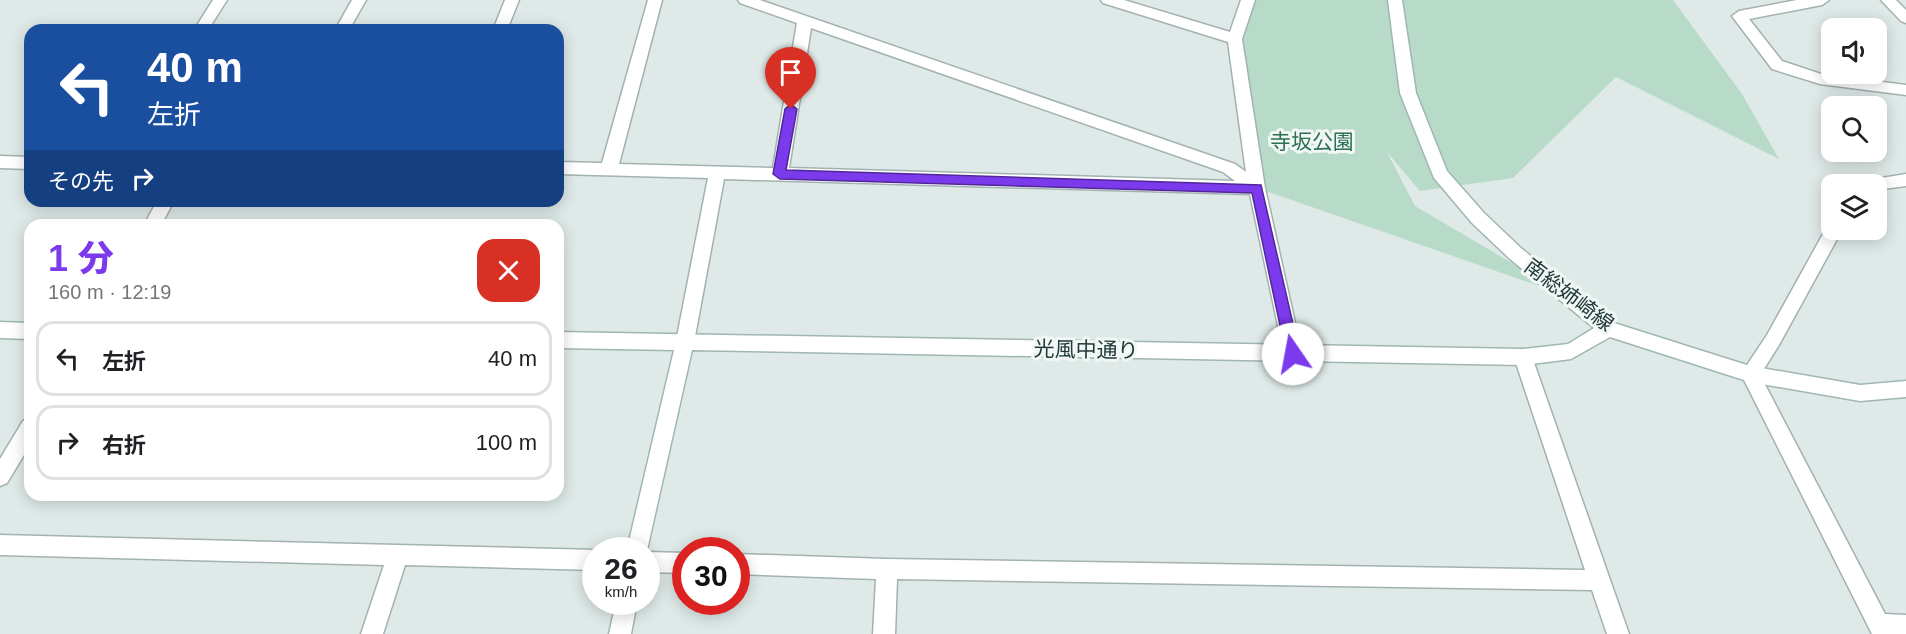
<!DOCTYPE html>
<html lang="ja">
<head>
<meta charset="utf-8">
<style>
  body { margin:0; font-family:Arial,"Noto Sans JP",sans-serif; background:#f6f6f6; color:#202124; height:100vh; display:flex; flex-direction:column; font-size:22px; white-space:nowrap }
  * { box-sizing:border-box; margin:0 }
  p { font-size:20px; color:#757577 }
  .icon { flex:none; width:33px; height:33px; fill:none; stroke:currentColor; stroke-width:2; stroke-linecap:round; stroke-linejoin:round }
  .map { position:relative; flex:1; overflow:hidden }
  .details { position:absolute; left:24px; top:219px; width:540px; height:282px; display:flex; flex-direction:column; background:#fff; border-radius:18px; box-shadow:0 3px 15px #0003 }
  .details>* { flex:none }
  .guide { position:absolute; left:24px; top:24px; width:540px; height:183px; border-radius:18px; box-shadow:0 3px 15px #0003; background:#1a4fa0; color:#fff; overflow:hidden }
  .tools { position:absolute; left:1821px; top:18px; display:grid; gap:12px }
  .tools a { display:grid; place-items:center; width:66px; height:66px; border-radius:12px; background:#fff; box-shadow:0 3px 15px #0003; font-size:30px }
  .speed { position:absolute; left:582px; top:537px; display:flex; gap:12px; font-size:30px; font-weight:700; text-align:center }
  .speed>* { display:grid; place-content:center; width:78px; height:78px; border-radius:50%; background:#fff; box-shadow:0 3px 15px #0003; line-height:1 }
  .speed small { font-size:15px; font-weight:400 }
  .speed .limit { border:9px solid #d22; background:#fff; color:#111 }
  .pin { position:absolute; display:grid; place-items:center; width:51px; height:51px; color:#fff; margin:-62px -26px; border-radius:50% 50% 50% 0; rotate:-45deg; box-shadow:0 0 6px #0007 }
  .pin .icon { rotate:45deg }
  .me { position:absolute; width:66px; margin:-33px; rotate:348deg; stroke-linejoin:round; filter:drop-shadow(0 0 4px #0008) }
  .turn { display:flex; align-items:center; gap:21px; height:126px; padding:0 24px; font-size:27px }
  .turn .icon { width:78px; height:78px; stroke-width:2.5 }
  .turn b { display:block; font-size:42px; line-height:51px }
  .then { display:flex; align-items:center; height:57px; padding:0 24px; background:#0003; gap:12px; font-size:22px }
  .round { display:grid; place-items:center; flex:none; width:63px; height:63px; border-radius:18px; background:#f6f6f6 }
  .overview { display:flex; align-items:center; justify-content:space-between; height:102px; padding:0 24px }
  h1 { font-size:36px; font-weight:800; line-height:45px; color:#7c3aed }
  ul { padding:0; list-style:none }
  li { display:flex; align-items:center; gap:18px; height:75px; margin:0 12px 9px; padding:0 12px; border:3px solid #e0e0e0; border-radius:18px }
  li div { flex:1 }
  li b { display:block; font-size:22px }
  li em { font-style:normal }
  .map>svg:first-child { display:block }
</style>
</head>
<body>
<div class="map">
<svg width="1906" height="634" viewBox="0 0 1906 634">
  <rect width="100%" height="100%" fill="#dfeae8"/>
  <polygon fill="#b8dbc9" points="1248,0 1673,0 1742,94 1779,159 1616,77 1513,178 1420,191 1387,152 1415,206 1568,296 1257,188 1235,39"/>
  <g fill="none" stroke-linecap="round" stroke-linejoin="round">
    <g stroke="#a2b2b0" stroke-width="3">
      <g id="street">
        <polygon points="213,0 227,0 208,30 194,30"/>
        <polygon points="352,0 366,0 349,30 335,30"/>
        <polygon points="505,0 519,0 507,30 493,30"/>
        <path d="M648,0H662L619,164L773,168L797,23L740,3L738,0H760L1235,164L1246,172L1228,42L1103,3L1101,0H1124L1230,32L1241,0H1255L1242,39L1265,188L1302,354L1300,360L1293,362L1286,360L1284,354L1250,194L724,179L694,342L691,347L685,350L679,347L676,342L708,178L558,174V162L602,163ZM811,28L1223,172L1235,181L789,168Z"/>
        <polygon points="1797,0 1829,0 1822,5 1749,19 1782,61 1821,74 1906,85 1906,95 1820,84 1772,69 1732,16 1739,11"/>
        <polygon points="1881,0 1896,0 1906,10 1906,23 1901,21"/>
        <polygon points="0,156 30,157 30,169 0,168"/>
        <polygon points="1906,174 1906,186 1876,190 1876,184 1867,184 1869,180"/>
        <polygon points="157,201 174,201 161,225 144,225"/>
        <polygon points="1832,224 1832,230 1842,230 1779,345 1760,375 1885,614 1906,615 1906,634 1872,634 1741,374 1767,335 1828,225"/>
        <polygon points="1523,349 1530,351 1532,357 1629,634 1607,634 1592,590 897,579 895,634 873,634 876,579 736,574 736,554 887,559 1585,570 1514,357 1516,351"/>
        <polygon points="30,418 30,445 7,483 0,486 0,459 23,421"/>
        <polygon points="0,535 596,550 597,550 596,570 405,565 383,634 361,634 384,565 0,555"/>
        <polygon points="646,552 686,553 686,573 646,572"/>
      </g>
    </g>
    <g stroke="#9fb6b2" stroke-width="3">
      <g id="secondary">
        <polygon points="1388,0 1402,0 1416,93 1447,171 1484,213 1522,249 1614,323 1750,366 1860,385 1906,381 1906,397 1860,401 1750,382 1610,337 1571,359 1523,365 692,350 647,550 646,552 627,550 674,350 558,348 558,332 1523,349 1568,344 1594,328 1510,259 1472,223 1434,178 1400,93"/>
        <polygon points="0,322 30,323 30,339 0,338"/>
        <polygon points="616,602 637,602 631,634 609,634"/>
      </g>
    </g>
    <use href="#street" fill="#fff" fill-rule="evenodd"/>
    <use href="#secondary" fill="#fff" fill-rule="evenodd"/>
  </g>
  <polygon fill="#7c3aed" stroke="#51269a" stroke-width="1.5" points="791,104 797,109 786,170 1261,185 1300,354 1297,358 1288,358 1286,354 1252,193 780,179 773,174 785,109"/>
  <g text-anchor="middle" stroke-width="6" stroke-linejoin="round" paint-order="stroke">
    <g font-size="21" fill="#2c7054" stroke="#f0f7f5">
      <text x="1312" y="149">寺坂公園</text>
    </g>
    <g font-size="21" fill="#213a38" stroke="#f0f7f5">
      <text transform="translate(1569 295) rotate(37)" y="7">南総姉崎線</text>
      <text transform="translate(1086 350) rotate(1)" y="7">光風中通り</text>
    </g>
  </g>
</svg>
<div class="tools">
<a><svg class="icon" aria-label="sound" viewBox="0 0 24 24"><path d="M4 9h4l5-4v14l-5-4H4zM17 9q2 3 0 6"/></svg></a>
<a><svg class="icon" aria-label="search" viewBox="0 0 24 24"><circle cx="10" cy="10" r="6"/><path d="M15 15l6 6"/></svg></a>
<a><svg class="icon" aria-label="layers" viewBox="0 0 24 24"><path d="M12 4l9 5-9 5-9-5zM3 14l9 5 9-5"/></svg></a>
</div>
<div class="speed"><div>26<small>km/h</small></div><div class="limit">30</div></div>
<div class="pin" style="left:791px;top:109px;background:#d93025"><svg class="icon" aria-label="arrive" viewBox="0 0 24 24"><path d="M6 21V4h12l-3 4 3 4H6"/></svg></div>
<svg class="me" style="left:1293px;top:354px" viewBox="-20 -20 40 40"><circle r="19" fill="#fff"/><path d="M0-13L10 11 0 6-10 11z" fill="#7c3aed"/></svg>
<div class="guide">
<div class="turn"><svg class="icon" aria-label="left" viewBox="0 0 24 24"><path d="M17 20v-9H6M10 6l-5 5 5 5"/></svg><div><b>40 m</b>左折</div></div>
<div class="then">その先<svg class="icon" aria-label="right" viewBox="0 0 24 24"><path d="M7 20v-9h11M14 6l5 5-5 5"/></svg></div>
</div>
<section class="details">
<div class="overview"><div><h1>1 分</h1><p>160 m · 12:19</p></div><a class="round" style="background:#d93025;color:#fff"><svg class="icon" aria-label="close" viewBox="0 0 24 24"><path d="M6 6l12 12M18 6L6 18"/></svg></a></div>
<ul>
<li><svg class="icon" aria-label="left" viewBox="0 0 24 24"><path d="M17 20v-9H6M10 6l-5 5 5 5"/></svg><div><b>左折</b></div><em>40 m</em></li>
<li><svg class="icon" aria-label="right" viewBox="0 0 24 24"><path d="M7 20v-9h11M14 6l5 5-5 5"/></svg><div><b>右折</b></div><em>100 m</em></li>
</ul>
</section>
</div>
</body>
</html>
